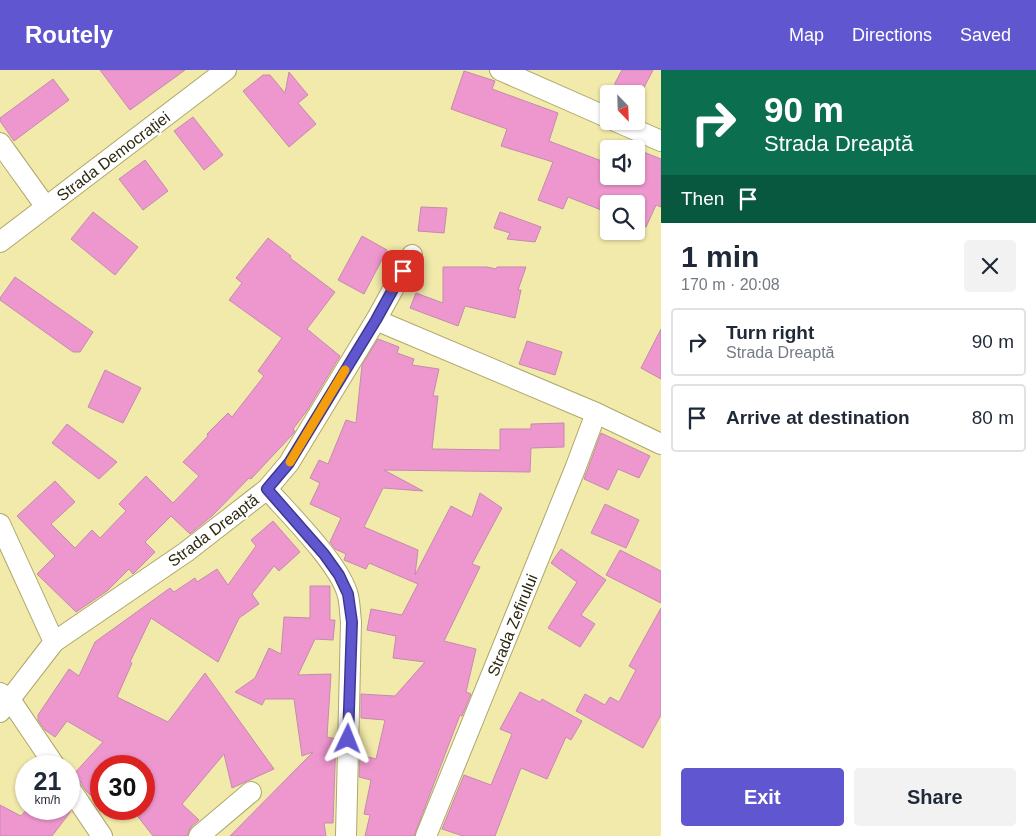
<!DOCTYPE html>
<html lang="en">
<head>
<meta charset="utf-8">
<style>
  body { margin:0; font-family:Arial,sans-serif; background:#f2f2f3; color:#1f2937; height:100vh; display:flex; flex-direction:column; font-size:19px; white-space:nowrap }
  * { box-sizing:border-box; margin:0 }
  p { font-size:16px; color:#747a83 }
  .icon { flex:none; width:28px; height:28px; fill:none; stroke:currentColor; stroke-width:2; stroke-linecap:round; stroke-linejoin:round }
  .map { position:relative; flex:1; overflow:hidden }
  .panel { display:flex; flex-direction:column; background:#fff; width:375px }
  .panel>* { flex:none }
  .guide { background:#0b6e4f; color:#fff; overflow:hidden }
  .needle { width:32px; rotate:157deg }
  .fabs { position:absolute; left:600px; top:15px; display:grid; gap:10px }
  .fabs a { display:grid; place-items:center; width:45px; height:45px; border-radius:5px; background:#fff; box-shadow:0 1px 4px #0004; font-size:25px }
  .speed { position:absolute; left:15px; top:685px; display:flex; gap:10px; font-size:25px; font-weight:700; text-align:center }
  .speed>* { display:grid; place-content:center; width:65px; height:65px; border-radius:50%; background:#fff; box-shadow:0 1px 4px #0004; line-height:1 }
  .speed small { font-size:12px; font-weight:400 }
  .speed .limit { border:8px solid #d22; background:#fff; color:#111 }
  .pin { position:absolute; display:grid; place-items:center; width:42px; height:42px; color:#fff; margin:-21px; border-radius:10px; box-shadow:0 2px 8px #0006 }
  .me { position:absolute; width:55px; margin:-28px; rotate:2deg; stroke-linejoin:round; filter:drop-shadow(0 0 4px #0008) }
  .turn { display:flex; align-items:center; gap:18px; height:105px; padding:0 20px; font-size:22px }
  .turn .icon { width:65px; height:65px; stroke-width:2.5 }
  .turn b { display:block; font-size:35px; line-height:42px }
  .then { display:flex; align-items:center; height:48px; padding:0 20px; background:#0003; gap:10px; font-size:19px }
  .round { display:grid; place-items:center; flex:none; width:52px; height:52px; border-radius:5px; background:#f2f2f3 }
  .overview { display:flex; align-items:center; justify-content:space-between; height:85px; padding:0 20px }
  h1 { font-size:30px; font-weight:700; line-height:38px }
  .action { display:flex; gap:10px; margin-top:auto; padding:10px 20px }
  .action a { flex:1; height:58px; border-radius:5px; background:#6057d0; color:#fff; font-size:20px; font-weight:700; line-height:58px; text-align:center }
  .action a+a { background:#f2f2f3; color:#1f2937 }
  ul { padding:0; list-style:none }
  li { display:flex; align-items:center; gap:15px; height:68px; margin:0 10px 8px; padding:0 10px; border:2px solid #e0e1e3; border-radius:5px }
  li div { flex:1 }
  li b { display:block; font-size:19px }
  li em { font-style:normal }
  header { display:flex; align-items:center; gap:30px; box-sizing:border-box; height:70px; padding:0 25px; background:#6057d0; color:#fff }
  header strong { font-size:24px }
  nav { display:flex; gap:28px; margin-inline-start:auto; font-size:18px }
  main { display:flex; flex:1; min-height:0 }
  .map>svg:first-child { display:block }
</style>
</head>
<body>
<header>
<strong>Routely</strong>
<nav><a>Map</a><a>Directions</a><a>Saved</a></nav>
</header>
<main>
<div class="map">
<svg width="661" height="766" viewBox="0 0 661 766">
  <rect width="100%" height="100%" fill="#f2eaab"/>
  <g fill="#ee97ce" stroke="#c38bae">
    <polygon points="100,0 185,0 130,40"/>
    <polygon points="622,0 653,0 637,31 636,24 623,24 615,19 615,13"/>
    <polygon points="464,1 495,11 492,19 558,43 549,71 607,93 609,89 609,106 636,106 636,79 661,89 661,137 656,135 646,157 636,153 636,134 609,134 609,143 568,127 563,139 538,130 553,92 501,76 507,59 451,39"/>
    <polygon points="289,2 308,25 298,33 316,54 289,77 243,21 263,5 270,5 285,23"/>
    <polygon points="53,9 69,30 14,71 0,51 0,48"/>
    <polygon points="193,47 223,85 204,100 174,61"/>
    <polygon points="616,71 633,78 635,79 613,79"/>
    <polygon points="145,90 168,121 143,140 119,109"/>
    <polygon points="421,137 447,138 444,163 418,161"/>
    <polygon points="93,142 138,177 115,205 71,169"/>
    <polygon points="500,142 541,157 535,172 507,169 510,163 494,158"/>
    <polygon points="362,166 387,180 364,224 338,210"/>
    <polygon points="268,168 291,186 290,188 335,222 307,259 340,286 306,342 293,359 295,361 292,365 251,409 249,408 212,446 190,464 171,446 145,472 155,482 133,504 129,499 107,521 76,542 37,504 55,486 17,446 55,411 75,432 51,454 75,478 92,460 100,468 126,441 119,434 146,406 173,433 199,406 183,392 208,366 207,364 228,343 232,347 264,306 258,301 282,268 229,230 242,213 236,208"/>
    <polygon points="443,197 487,197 496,199 497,197 526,197 518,220 521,220 515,248 465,236 458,256 410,238 416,223 443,233"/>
    <polygon points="15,207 93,262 80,282 73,282 0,230 0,228"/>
    <polygon points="661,259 661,309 641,298"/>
    <polygon points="378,269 399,277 397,283 414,289 412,295 439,299 433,326 438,326 432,379 500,380 500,359 531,359 531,354 564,353 564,377 531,378 530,402 384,400 423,421 383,418 364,457 418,480 415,505 451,436 472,447 480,423 502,438 472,494 480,497 444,571 476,579 466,622 471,624 462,646 460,645 414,766 365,766 370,745 364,744 371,710 359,707 360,685 376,689 385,650 361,648 361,624 395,626 425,592 393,588 396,566 367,560 371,539 402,545 418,514 369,493 366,499 344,490 346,484 335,479 330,472 341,448 310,434 320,413 310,408 319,390 328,394 346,350 356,353 362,295"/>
    <polygon points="527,271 562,282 555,305 519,294"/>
    <polygon points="105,300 141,318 123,353 88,337"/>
    <polygon points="67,354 117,392 99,409 52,373"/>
    <polygon points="601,363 650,386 639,408 618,399 608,420 584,409"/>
    <polygon points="605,434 639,450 626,478 591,463"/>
    <polygon points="273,451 300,482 279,501 274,496 252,524 259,534 239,548 218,592 151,548 130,592 132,593 117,627 168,652 205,603 274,699 232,718 224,684 182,734 199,750 191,757 187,766 153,766 132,739 144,739 144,696 101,696 101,735 86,721 79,710 72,706 103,672 67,651 55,667 45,660 38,650 38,645 69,599 79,606 95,572 170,518 174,522 195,508 197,512 217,499 228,515 256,476 251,470"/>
    <polygon points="561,479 606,510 581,545 595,554 580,577 548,558 577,512 551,493"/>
    <polygon points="620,480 661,501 661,533 606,505"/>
    <polygon points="310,516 330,516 330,550 335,550 333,570 315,569 298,605 331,604 327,667 336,669 333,753 324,753 326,766 230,766 313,682 302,686 294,629 265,629 262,635 235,622 255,608 269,578 281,584 284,547 310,548"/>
    <polygon points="661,538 661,645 643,678 576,641 585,624 605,635 610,627 619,632 636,600 629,596"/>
    <polygon points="520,622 540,632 542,629 582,651 571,670 566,667 547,709 521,698 495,766 463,766 442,759 464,705 491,715 512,664 500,659"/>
    <polygon points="0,735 21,746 27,739 69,739 71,741 52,766 0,766"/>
  </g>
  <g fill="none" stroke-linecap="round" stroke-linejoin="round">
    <g stroke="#afa76a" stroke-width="22">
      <g id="minor">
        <polyline points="500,0 609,48"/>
        <polyline points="615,51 661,71"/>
        <polyline points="0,73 46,137"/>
        <polyline points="0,172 226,0"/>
        <polyline points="376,250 596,343 661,374"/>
        <path d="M267,419C289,444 341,495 348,526C350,534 350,544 351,552L346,766"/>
        <polyline points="0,454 54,572 0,642"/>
        <polyline points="54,572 186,482 267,419 289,393 376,250 412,185"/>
        <polyline points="0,623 9,628 55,696"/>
        <polyline points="69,717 102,766"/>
        <polyline points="199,766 251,722"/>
        <polyline points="426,766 575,399 596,343"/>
      </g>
    </g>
    <use href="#minor" stroke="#fff" stroke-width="20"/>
  </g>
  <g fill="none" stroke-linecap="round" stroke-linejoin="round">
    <g stroke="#3e3987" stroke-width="12">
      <polyline id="route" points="348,669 352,552 348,524 339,505 324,484 267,419 289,393 376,250 403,201"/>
    </g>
    <use href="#route" stroke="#6057d0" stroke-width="9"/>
    <polyline stroke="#f59e0b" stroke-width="9" points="290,392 345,300"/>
  </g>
  <g text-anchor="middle" stroke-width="4" stroke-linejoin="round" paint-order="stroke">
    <g font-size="16" fill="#2d2910" stroke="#fff">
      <text transform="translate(113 86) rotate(-37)" y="6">Strada Democrației</text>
      <text transform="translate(213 460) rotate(-37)" y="6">Strada Dreaptă</text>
      <text transform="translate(512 555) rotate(-68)" y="6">Strada Zefirului</text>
    </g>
  </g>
</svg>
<div class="fabs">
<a><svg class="needle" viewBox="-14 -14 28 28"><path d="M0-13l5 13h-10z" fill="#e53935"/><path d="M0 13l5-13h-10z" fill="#747a83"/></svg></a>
<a><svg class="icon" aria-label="sound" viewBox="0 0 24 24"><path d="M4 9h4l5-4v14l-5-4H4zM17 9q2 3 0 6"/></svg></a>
<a><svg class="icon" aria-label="search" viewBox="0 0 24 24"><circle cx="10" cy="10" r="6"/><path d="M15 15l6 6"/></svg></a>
</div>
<div class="speed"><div>21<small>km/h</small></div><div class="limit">30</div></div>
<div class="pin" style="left:403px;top:201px;background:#d93025"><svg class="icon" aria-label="arrive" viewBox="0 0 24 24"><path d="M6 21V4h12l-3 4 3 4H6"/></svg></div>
<svg class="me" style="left:348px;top:669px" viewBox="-20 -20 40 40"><path d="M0-17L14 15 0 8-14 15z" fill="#6057d0" stroke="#fff" stroke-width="4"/></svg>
</div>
<section class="panel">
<div class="guide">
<div class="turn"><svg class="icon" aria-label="right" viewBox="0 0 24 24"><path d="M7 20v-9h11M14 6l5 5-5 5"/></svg><div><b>90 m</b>Strada Dreaptă</div></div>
<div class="then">Then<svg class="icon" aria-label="arrive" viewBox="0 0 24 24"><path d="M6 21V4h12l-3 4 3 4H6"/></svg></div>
</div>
<div class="overview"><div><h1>1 min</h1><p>170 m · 20:08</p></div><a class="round"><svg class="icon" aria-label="close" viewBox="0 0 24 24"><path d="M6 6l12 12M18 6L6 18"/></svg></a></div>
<ul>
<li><svg class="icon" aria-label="right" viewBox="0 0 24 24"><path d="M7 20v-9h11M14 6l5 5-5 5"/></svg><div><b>Turn right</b><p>Strada Dreaptă</p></div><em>90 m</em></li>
<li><svg class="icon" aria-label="arrive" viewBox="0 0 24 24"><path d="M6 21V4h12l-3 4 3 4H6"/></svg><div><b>Arrive at destination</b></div><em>80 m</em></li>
</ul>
<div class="action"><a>Exit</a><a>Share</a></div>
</section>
</main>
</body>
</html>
